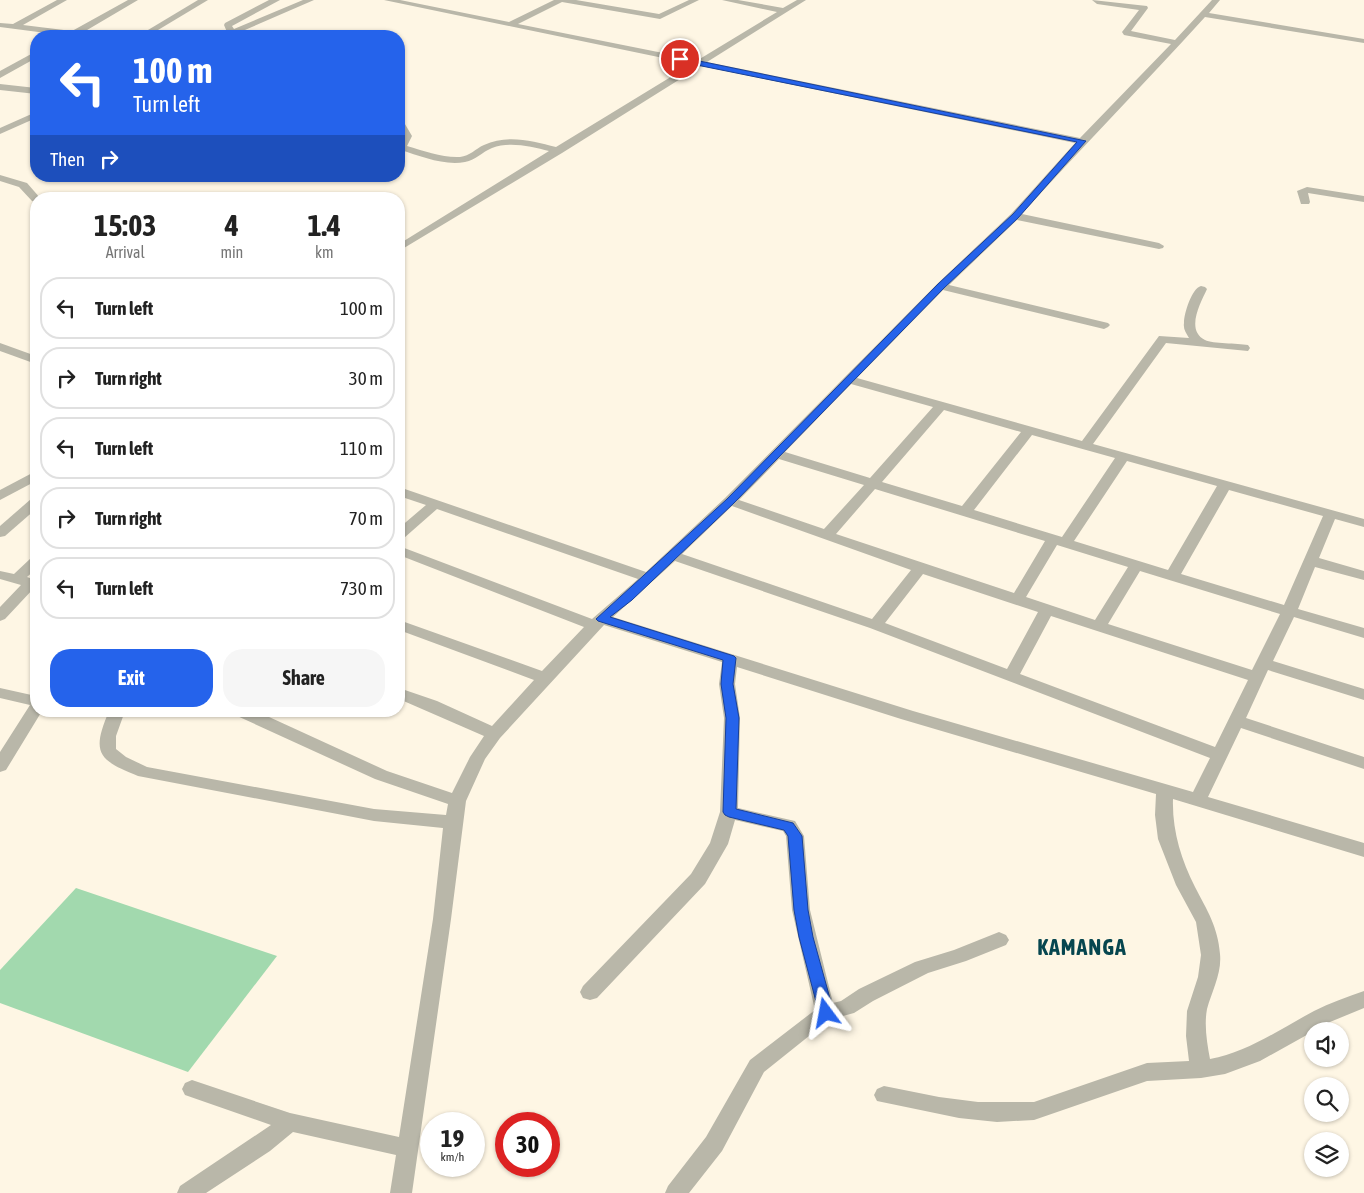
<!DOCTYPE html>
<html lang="en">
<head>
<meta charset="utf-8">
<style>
  body { margin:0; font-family:"Asap Condensed",sans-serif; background:#f6f6f6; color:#222; height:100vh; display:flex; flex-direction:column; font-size:19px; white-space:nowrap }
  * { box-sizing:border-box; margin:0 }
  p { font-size:16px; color:#767676 }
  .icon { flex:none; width:28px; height:28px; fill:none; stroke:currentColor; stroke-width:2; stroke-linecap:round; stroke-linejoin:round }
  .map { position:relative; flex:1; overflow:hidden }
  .drawer { position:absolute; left:30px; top:192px; width:375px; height:525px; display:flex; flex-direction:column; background:#fff; border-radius:20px; box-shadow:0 1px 4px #0004 }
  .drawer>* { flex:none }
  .banner { position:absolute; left:30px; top:30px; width:375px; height:152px; border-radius:20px; box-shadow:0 1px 4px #0004; background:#2563eb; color:#fff; overflow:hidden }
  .buttons { position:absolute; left:1304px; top:1022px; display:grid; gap:10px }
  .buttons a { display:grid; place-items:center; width:45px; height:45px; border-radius:50%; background:#fff; box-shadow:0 1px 4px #0004; font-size:25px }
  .speed { position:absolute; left:420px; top:1112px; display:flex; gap:10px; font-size:25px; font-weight:700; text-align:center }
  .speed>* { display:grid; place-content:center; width:65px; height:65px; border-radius:50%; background:#fff; box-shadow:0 1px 4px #0004; line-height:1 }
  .speed small { font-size:12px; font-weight:400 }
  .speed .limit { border:8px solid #d22; background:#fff; color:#111 }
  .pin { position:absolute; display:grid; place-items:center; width:42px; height:42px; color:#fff; margin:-21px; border:2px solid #fff; border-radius:50%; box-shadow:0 1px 5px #0007 }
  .me { position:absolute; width:55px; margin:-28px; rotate:347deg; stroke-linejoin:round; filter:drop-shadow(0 0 4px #0008) }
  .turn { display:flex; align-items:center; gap:18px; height:105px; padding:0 20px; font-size:22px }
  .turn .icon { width:65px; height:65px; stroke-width:2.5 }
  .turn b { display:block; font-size:35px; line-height:42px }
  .then { display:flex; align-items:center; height:48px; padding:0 20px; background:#0003; gap:10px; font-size:19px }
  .eta { display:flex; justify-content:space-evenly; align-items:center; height:85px; text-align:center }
  .eta b { font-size:30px; font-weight:700; line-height:35px }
  .primary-button { display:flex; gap:10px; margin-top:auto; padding:10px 20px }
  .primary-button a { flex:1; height:58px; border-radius:20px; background:#2563eb; color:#fff; font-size:20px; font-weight:700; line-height:58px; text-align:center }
  .primary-button a+a { background:#f6f6f6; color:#222 }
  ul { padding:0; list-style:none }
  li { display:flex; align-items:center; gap:15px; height:62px; margin:0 10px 8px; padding:0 10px; border:2px solid #e0e0e0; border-radius:20px }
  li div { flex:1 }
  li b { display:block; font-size:19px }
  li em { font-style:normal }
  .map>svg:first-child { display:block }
</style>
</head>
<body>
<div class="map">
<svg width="1364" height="1193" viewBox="0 0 1364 1193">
  <rect width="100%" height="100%" fill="#fef6e4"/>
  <polygon fill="#a2d9ae" points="76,888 277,956 188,1072 0,1003 0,970"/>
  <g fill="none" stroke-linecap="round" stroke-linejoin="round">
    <g fill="#b9b7a9" fill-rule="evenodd">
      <polygon points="57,0 67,0 23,25 72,31 128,0 138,0 82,33 93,34 94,36 69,36 0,27 0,23 13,24"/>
      <polygon points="198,0 208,0 148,36 138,36"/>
      <polygon points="269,0 280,0 232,26 234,29 303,0 314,0 231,36 220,36 227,32 224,25 225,23"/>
      <path d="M384,0H400L509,22L554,0H576L659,14L689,0H699L660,19L562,2L518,24L698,60L777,12L722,0H738L783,8L797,0H806L707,62L1080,138L1171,44L1124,35L1122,32L1139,10L1097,4L1092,0L1147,6L1148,8L1131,31L1175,40L1212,0H1220L1209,13L1364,39V43L1205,17C1145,83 1082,147 1022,214L1159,243L1164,246L1163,248L1159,249L1017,220L949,285L1108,323L1110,325L1108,327L1104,329L943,290L857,378L1082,441L1159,336L1189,338C1186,333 1183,329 1184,323C1184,313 1192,288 1201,286L1205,287L1207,289C1201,302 1185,330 1205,340C1213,344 1237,343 1248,345L1250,348L1248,351L1166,343L1093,444L1364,519V527L1335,519L1319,558L1364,571V580L1315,567L1298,609L1364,628V638L1294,617L1273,661L1364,689V700L1268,670L1246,718L1364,757V769L1241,728L1208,797L1364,843V857L1173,799C1172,830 1181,859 1195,887C1207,910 1218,927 1220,954C1222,973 1212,991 1207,1009C1204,1025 1207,1043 1210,1059C1248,1052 1280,1029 1314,1011C1330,1003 1347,997 1364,991V1008L1330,1022L1260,1061L1225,1074L1201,1078L1147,1081L1034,1120L997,1122L959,1118L877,1101L874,1095L877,1089L884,1086L939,1097L978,1102H1034L1147,1063L1189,1061L1186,1036L1187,1011L1198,977L1201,955L1196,922L1176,885L1158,839L1155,815L1156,794L901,719L737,667L735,684L740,718L738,808L795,821L804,836L810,910L833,1003L841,1001L859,989L915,962L954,950L999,932L1006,935L1009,940L1006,945L966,961L928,973L873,1001L854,1013L832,1019L809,1036L764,1072L722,1151L689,1193H665L668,1186L706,1137L750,1060L815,1010L792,910L786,836L783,831L735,820L728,844L705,884L597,998L590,1000L583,998L580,992L583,986L691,874L710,843L720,812L724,718L719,684L722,662L604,625L500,738L485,759L466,801L451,919L412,1193H390L396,1155L293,1132L270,1151L206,1193H177L180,1186L271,1125L185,1095L182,1089L185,1083L192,1080L290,1113L399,1137L433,919L443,828L374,821L138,776C98,760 91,753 109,711H125L116,736V749L126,757L147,767L374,809L446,815L448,804L375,779L235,715L233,711H256L387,771L452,793L470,757L484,736L399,699V688L437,701L492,726L534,680L399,630V620L542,671L584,627L399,555V546L592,619L638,579L437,509L404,538L399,539V528L426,505L399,496V487L646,572L725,498L937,284L1011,214L1075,143L701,66L562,153L399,251V244L549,151C532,147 510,141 492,148C482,152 476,160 465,162C444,166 420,156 401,150L399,142L402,136L399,129V118L402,119L412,136L407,146C424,151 443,158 460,157C470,156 475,149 484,145C507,134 533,141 556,147L692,64ZM851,384L933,407L870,478L785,452ZM944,410L1021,432L962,506L882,482ZM1032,435L1115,458L1062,537L974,510ZM779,459L864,485L824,529L739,500ZM1127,461L1217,486L1168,570L1074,541ZM875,489L1045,541L1014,593L836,534ZM1229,490L1323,516L1284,605L1181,574ZM732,506L911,570L872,619L682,554ZM1057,545L1128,567L1095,620L1026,597ZM675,561L870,628L1210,758L1193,792L913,711L613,617ZM1140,571L1280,614L1252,670L1108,624ZM923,574L1038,612L1007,669L885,623ZM1051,616L1248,680L1215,747L1020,674Z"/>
      <polygon points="33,53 36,53 36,58 0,78 0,71"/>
      <polygon points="0,84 36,88 36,94 0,90"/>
      <polygon points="36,112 36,118 0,134 0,128"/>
      <polygon points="0,175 27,183 41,199 36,199 36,202 32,201 19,187 0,181"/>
      <polygon points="1307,187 1364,196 1364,202 1308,193 1310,202 1309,204 1301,204 1297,191"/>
      <polygon points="0,343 36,356 36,364 0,351"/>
      <polygon points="36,471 36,481 0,500 0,490"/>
      <polygon points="36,498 36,509 5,536 0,537 0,526 31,499"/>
      <polygon points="36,557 36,569 27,577 36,580 36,588 34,588 5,619 0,621 0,607 21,585 0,579 0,571 14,574 31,558"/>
      <polygon points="0,688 36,696 36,711 42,711 6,770 0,772 0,752 30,705 0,698"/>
    </g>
  </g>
  <polygon fill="#2563eb" stroke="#184099" points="680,57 1086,141 1018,218 944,288 734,503 632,600 610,617 734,656 736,658 733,684 739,718 736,809 793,823 802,836 808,910 813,937 834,1013 831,1017 826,1019 821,1017 819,1013 799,937 794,910 788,836 784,830 729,817 725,815 723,812 726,718 721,684 723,660 598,621 596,619 727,499 938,284 1013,214 1077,142 677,61 677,58"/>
  <g text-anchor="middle" stroke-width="4" stroke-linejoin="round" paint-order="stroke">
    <g font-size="22" font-weight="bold" letter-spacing="1" fill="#06464f" stroke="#fef6e4">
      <text x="1082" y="955">KAMANGA</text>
    </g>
  </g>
</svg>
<div class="buttons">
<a><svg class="icon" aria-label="sound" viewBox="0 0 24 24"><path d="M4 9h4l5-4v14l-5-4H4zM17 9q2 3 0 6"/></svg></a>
<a><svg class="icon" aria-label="search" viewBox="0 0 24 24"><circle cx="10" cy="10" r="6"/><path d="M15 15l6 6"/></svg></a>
<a><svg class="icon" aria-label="layers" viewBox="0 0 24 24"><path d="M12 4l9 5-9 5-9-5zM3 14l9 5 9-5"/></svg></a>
</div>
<div class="speed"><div>19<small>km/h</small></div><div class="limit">30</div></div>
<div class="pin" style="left:680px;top:59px;background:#d93025"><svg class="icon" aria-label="arrive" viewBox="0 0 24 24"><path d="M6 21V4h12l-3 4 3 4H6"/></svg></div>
<svg class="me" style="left:826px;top:1013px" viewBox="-20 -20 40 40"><path d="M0-17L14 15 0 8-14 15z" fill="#2563eb" stroke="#fff" stroke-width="4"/></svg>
<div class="banner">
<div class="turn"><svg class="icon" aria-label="left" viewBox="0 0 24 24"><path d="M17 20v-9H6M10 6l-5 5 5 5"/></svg><div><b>100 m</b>Turn left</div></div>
<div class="then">Then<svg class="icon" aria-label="right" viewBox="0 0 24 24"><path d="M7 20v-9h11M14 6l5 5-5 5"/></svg></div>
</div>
<section class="drawer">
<div class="eta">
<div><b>15:03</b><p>Arrival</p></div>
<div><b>4</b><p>min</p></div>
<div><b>1.4</b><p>km</p></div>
</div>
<ul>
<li><svg class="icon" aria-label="left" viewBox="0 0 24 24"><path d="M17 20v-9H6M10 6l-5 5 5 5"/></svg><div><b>Turn left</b></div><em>100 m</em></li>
<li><svg class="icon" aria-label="right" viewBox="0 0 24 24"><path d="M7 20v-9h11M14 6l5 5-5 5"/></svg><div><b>Turn right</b></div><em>30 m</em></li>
<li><svg class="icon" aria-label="left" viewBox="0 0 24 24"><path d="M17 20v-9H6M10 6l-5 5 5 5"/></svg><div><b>Turn left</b></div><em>110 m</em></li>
<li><svg class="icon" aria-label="right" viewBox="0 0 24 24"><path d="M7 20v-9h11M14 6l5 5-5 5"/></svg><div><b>Turn right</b></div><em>70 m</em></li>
<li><svg class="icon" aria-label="left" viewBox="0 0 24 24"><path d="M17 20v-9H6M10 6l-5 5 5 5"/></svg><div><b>Turn left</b></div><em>730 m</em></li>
</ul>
<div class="primary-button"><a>Exit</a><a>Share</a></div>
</section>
</div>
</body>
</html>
